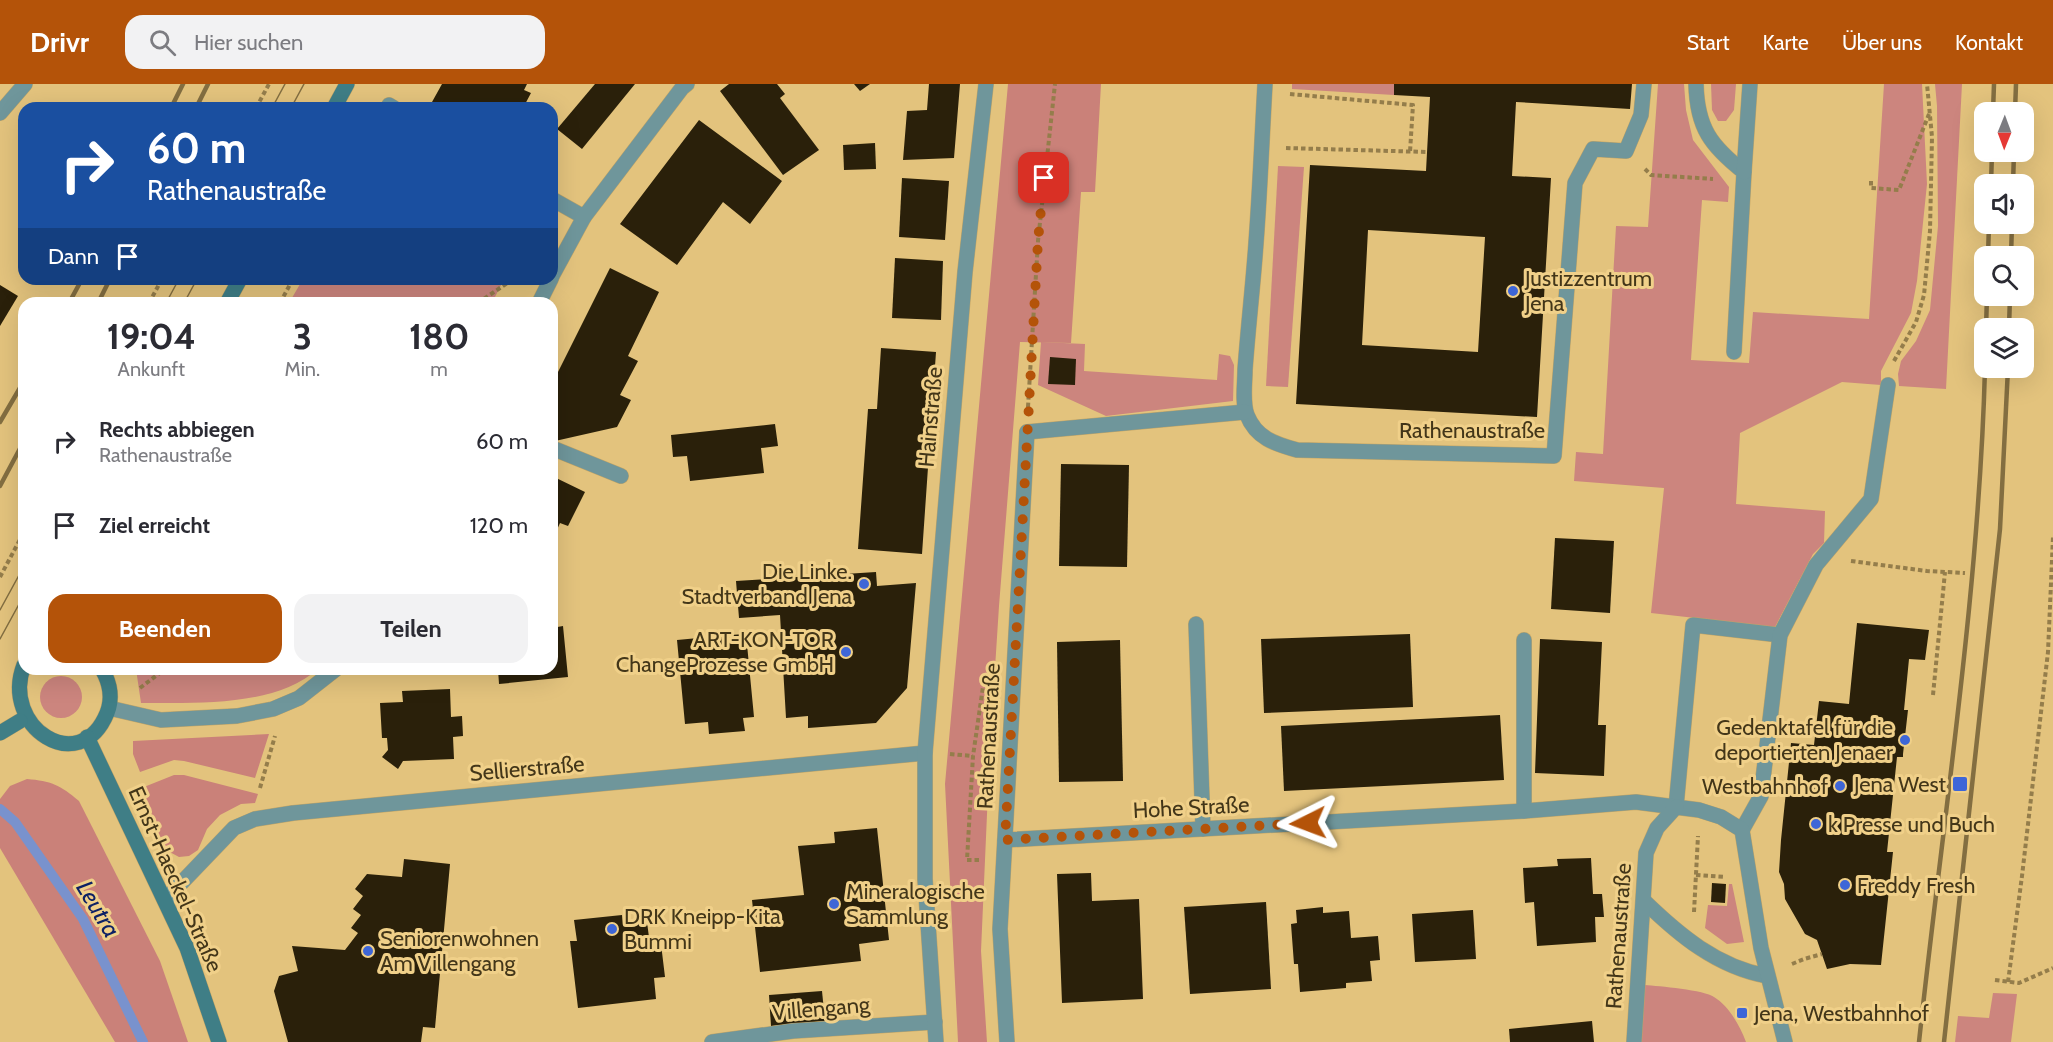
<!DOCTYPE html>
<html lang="de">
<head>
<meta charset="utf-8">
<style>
  body { margin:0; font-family:Cabin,sans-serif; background:#f2f2f3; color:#2b2b33; height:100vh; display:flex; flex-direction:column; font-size:22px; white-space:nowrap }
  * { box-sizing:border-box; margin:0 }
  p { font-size:20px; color:#7c7c81 }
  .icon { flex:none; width:33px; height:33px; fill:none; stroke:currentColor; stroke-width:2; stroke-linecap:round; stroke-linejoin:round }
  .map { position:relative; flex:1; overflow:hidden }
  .panel { position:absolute; left:18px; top:213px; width:540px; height:378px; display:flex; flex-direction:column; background:#fff; border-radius:18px; box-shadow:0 6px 24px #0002 }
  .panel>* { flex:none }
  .top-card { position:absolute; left:18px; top:18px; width:540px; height:183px; border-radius:18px; box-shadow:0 6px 24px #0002; background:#1a4fa0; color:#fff; overflow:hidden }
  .needle { width:39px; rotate:181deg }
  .buttons { position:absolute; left:1974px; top:18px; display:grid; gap:12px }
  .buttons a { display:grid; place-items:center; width:60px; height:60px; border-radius:12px; background:#fff; box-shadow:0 6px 24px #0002; font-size:30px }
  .pin { position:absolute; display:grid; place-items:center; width:51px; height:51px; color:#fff; margin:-26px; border-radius:12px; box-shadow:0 3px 9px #0006 }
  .me { position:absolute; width:66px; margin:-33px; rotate:267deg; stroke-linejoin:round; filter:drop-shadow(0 0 4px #0008) }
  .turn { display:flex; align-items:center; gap:21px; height:126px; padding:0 30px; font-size:27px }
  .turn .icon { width:78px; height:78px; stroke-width:2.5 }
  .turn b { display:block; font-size:42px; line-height:51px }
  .then { display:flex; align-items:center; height:57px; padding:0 30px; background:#0003; gap:12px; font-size:22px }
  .eta { display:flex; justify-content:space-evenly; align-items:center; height:102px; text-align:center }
  .eta b { font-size:36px; font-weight:700; line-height:42px }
  .cta { display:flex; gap:12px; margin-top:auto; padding:12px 30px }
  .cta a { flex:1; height:69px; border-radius:18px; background:#b45309; color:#fff; font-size:24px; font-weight:700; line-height:69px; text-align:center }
  .cta a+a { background:#f2f2f3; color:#2b2b33 }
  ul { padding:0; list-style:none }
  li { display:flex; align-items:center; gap:18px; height:84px; padding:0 30px }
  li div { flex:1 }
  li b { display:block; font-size:22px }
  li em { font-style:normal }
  header { display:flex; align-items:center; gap:36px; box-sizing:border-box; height:84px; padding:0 30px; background:#b45309; color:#fff }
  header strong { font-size:28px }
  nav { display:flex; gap:33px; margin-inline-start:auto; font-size:21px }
  .search { width:420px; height:54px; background:#f2f2f3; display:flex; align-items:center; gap:15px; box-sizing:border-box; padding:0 21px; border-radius:18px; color:#7c7c81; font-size:22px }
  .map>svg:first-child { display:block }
</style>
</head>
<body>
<header>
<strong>Drivr</strong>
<div class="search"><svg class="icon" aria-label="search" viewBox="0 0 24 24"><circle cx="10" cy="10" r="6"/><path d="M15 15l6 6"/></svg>Hier suchen</div>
<nav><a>Start</a><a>Karte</a><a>Über uns</a><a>Kontakt</a></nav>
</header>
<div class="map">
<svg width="2053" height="958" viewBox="0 0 2053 958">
  <rect width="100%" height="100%" fill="#e3c37d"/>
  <g fill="#cc857e">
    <polygon points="1292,0 1394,0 1394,11 1292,5"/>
    <polygon points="1658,0 1684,0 1686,26 1693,56 1729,103 1728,118 1702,116 1691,276 1749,279 1753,228 1869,235 1884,0 1922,0 1927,100 1917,197 1911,229 1881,287 1881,301 1842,298 1740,349 1736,420 1825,427 1824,459 1813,470 1775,543 1651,529 1664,404 1574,397 1576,368 1603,370 1616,142 1648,143"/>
    <polygon points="1711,0 1736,0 1734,26 1726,37 1718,37 1712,26"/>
    <polygon points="1935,0 1962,0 1946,305 1899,302 1898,290 1901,277 1916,257 1930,226 1938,142 1937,22"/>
    <polygon points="1278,82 1304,83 1288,303 1266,302"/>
    <polygon points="303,195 504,195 492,219 289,219"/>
    <polygon points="1041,258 1085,260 1084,287 1217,296 1219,270 1230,272 1234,281 1233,317 1106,332 1038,301"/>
    <path d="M136,585H318C275,623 196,619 141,619Z"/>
    <circle cx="61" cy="613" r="21"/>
    <polygon points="1729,800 1732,800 1744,858 1727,860 1705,844 1708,821 1727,822"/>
    <path d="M1645,901C1658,902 1705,906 1714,913C1729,922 1740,942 1746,958H1640Z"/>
    <polygon points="1993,909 2017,910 2011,958 1955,958 1958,932 1989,934"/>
  </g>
  <g fill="#ca8179">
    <polygon points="1008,0 1101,0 1095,108 1081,108 1071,259 1020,258 999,522 990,662 981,867 987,958 958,958 945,700"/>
    <polygon points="269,650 255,694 184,677 174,676 140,688 133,670 133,657"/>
    <polygon points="174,691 184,691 258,710 255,719 241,720 220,731 207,745 198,766 189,772 179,773 166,766 134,707"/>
    <path d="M27,695C51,697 60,701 79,717L160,877L188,958H115L0,764V715L10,702Z"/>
  </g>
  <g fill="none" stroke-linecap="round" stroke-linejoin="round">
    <polyline stroke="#7992cd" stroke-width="10" points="0,725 15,738 83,835 143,958"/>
  </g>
  <g fill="#2a200a" fill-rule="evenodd">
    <polygon points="442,0 527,0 524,6 531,9 523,24 443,24 432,18"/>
    <polygon points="595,0 635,0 582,65 557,45"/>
    <polygon points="729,0 777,0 785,10 780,14 819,66 783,91 720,7"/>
    <polygon points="854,0 870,0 860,7"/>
    <polygon points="929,0 960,0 954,74 903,76 907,27 927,26"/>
    <path d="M1394,0H1632L1630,25L1516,18L1512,92L1551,94L1537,333L1296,320L1310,81L1426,87L1430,13L1394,11ZM1368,146L1485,153L1478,268L1362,261Z"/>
    <polygon points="699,36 782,97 750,140 723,118 677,181 620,140"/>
    <polygon points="875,59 876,85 844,86 843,61"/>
    <polygon points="902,94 949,97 945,156 899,153"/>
    <polygon points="895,174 943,177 941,236 892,234"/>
    <polygon points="610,184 659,208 628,272 638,277 620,311 631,316 617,343 555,357 552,356 552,300"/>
    <polygon points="0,201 18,212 0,242"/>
    <polygon points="881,264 936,268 922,470 858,465 868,325 877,325"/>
    <polygon points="1050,273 1076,275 1075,301 1048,300"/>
    <polygon points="775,340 778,362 761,364 764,389 690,397 687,372 673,373 671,351"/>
    <polygon points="1061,380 1129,381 1127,483 1059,482"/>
    <polygon points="552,392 585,408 568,442 560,439 552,457"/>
    <polygon points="1555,454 1614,457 1610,529 1551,525"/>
    <polygon points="876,488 877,502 916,499 907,604 876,639 808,644 808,632 786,634 780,531 739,534 736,497"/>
    <polygon points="1857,539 1929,546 1925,576 1909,575 1904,626 1908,626 1903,670 1903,673 1897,673 1887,768 1893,768 1881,881 1850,880 1827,885 1817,856 1805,850 1785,815 1784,800 1779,788 1781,756 1791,659 1814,661 1819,617 1849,620"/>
    <polygon points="563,542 568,593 499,600 498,585 552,585 552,544"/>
    <polygon points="730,547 730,551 746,550 754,633 743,634 745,647 709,650 708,638 685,640 677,556 709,553 708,549"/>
    <polygon points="1410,550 1413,623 1264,629 1261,555"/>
    <polygon points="1540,555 1602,558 1598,641 1606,641 1604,692 1535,689"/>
    <polygon points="1120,556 1123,697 1059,698 1057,558"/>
    <polygon points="450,605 451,633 462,632 463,652 453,653 454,675 403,677 398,685 382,673 388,666 387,654 382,654 380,619 403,618 402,607"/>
    <polygon points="1500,631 1504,696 1284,707 1281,642"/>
    <polygon points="877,744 889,856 859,860 861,877 760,888 752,816 804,811 798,762 835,759 834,748"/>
    <polygon points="1591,774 1593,810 1602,810 1604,833 1595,833 1596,858 1537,862 1534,818 1525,819 1523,784 1558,782 1557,775"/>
    <polygon points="404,775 450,780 435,944 423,943 421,958 288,958 274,907 279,892 298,887 292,862 345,866 358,849 351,844 361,831 353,825 363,812 355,805 367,790 402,793"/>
    <polygon points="1091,789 1092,817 1139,815 1143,915 1062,919 1057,790"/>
    <polygon points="1712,799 1726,800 1725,819 1711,818"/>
    <polygon points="1266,818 1271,905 1190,910 1184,823"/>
    <polygon points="1323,823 1323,829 1349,827 1351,854 1378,852 1380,876 1370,877 1372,897 1346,899 1346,904 1300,908 1298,880 1294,880 1291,840 1297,839 1296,826"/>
    <polygon points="1473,826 1476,875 1415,878 1412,830"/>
    <polygon points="622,831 623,841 647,838 650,861 661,860 665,893 654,894 656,915 578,924 570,857 577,857 574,836"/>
    <polygon points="822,907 825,937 771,942 769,911"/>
    <polygon points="1592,937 1594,958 1510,958 1509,945"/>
  </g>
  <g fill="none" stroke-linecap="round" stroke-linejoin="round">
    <g stroke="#c0a467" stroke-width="16">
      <g id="service">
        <path d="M1265,0C1262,53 1260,106 1256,159C1253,202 1248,244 1245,286C1245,300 1242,318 1247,331C1256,354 1275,360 1297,366L1554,372L1575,99L1593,65L1626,67L1641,31L1644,0"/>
        <path d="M1696,0C1697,44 1711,62 1744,88L1734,268"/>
        <polyline points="0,29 25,0"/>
        <polyline points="1744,88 1750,0"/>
        <polyline points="1027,348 1245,328"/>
        <polyline points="552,364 621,392"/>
        <polyline points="1196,540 1203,745"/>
        <polyline points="1676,723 1693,541 1780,551"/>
        <polyline points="1742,746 1761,712 1780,551 1816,481 1871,415 1888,301"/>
        <path d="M1644,817C1679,851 1717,883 1767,892"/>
      </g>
    </g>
    <g stroke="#c0a467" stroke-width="16">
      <g id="minor">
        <polyline points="389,21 394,24"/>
        <polyline points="552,115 584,133"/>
        <polyline points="552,192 584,133 682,4 687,0"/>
        <polyline points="539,219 551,195"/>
        <polyline points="1524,556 1524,727"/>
        <polyline points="109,624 161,636 237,632 273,625 299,614 336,585"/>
        <polyline points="1005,756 1524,727 1636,718 1699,726 1721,733 1742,746 1761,864 1785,958"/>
        <polyline points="165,816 234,744 255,735 293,729 925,669"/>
        <polyline points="712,958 793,947 935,938"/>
        <polyline points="936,958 925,795 925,669 965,188 986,0"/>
        <polyline points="1007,958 1000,845 1027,348"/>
        <polyline points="1634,958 1646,769 1657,744 1676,723"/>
      </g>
    </g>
    <g stroke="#c0a467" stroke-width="16">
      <g id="secondary">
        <polyline points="334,24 347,0"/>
        <polyline points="227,219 240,195"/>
        <path d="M24,581C0,643 80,695 107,629C113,614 110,599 102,585"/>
        <polyline points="0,649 20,637"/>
        <polyline points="87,653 187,864 219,958"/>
      </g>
    </g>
    <g stroke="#947d4b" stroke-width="4" stroke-dasharray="4.5 3" stroke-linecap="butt">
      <polyline points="1290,10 1413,21 1410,68"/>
      <polyline points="256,24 269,0"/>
      <polyline points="1286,64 1427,68"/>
      <polyline points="1645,85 1651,91 1713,95"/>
      <polyline points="1871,97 1871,104 1899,106 1929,30"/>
      <polyline points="149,219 162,195"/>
      <polyline points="280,219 293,195"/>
      <polyline points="478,219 513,195"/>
      <polyline points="1894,277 1916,238 1924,211 1930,147 1932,53 1927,0"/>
      <polyline points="1028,323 1038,157 1055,0"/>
      <polyline points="1851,477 1927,487 1965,489"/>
      <polyline points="0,493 24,448"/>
      <polyline points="140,604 165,585"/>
      <polyline points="1933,611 1945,488"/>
      <polyline points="950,670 973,672"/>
      <polyline points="260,704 275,652"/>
      <polyline points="979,776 967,776 973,672 985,589"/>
      <polyline points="1696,791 1725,793"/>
      <polyline points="1694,828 1698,752"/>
      <polyline points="1792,880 1804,875 1822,870"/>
      <polyline points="1995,896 2019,899 2053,884"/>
      <polyline points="2008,898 2022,792 2048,568 2053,453"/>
    </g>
    <use href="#service" stroke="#6f969b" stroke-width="15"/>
    <use href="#minor" stroke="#6f969b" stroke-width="15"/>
    <use href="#secondary" stroke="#3f7e86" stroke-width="15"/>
    <g stroke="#836e41" stroke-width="1.5">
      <polyline points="272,24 285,0"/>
      <polyline points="291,24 304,0"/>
      <polyline points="166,219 179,195"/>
      <polyline points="184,219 197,195"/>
      <polyline points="0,526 24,482"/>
      <polyline points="0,555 24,511"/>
    </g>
    <g stroke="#836e41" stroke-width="4.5">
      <polyline points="171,24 183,0"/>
      <polyline points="196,24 208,0"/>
      <polyline points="1993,28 1994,0"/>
      <polyline points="2015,28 2016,0"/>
      <polyline points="1991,100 1992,68"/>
      <polyline points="2013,100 2014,68"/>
      <polyline points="1988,172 1989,140"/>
      <polyline points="2011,172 2012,140"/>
      <polyline points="69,219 82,195"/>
      <polyline points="98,219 110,195"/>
      <polyline points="1986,244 1987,212"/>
      <polyline points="2009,244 2010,212"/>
      <polyline points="0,338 24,297"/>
      <polyline points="0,402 24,357"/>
      <path d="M1919,958C1943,734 1979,509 1985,284"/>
      <polyline points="1944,958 2000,445 2008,284"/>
    </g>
  </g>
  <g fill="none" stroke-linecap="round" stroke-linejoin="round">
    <polyline stroke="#b45309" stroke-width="10" stroke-dasharray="0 18" points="1044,94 1038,157 1005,756 1308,739"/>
  </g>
  <g fill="#3e66d7" stroke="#f0d089" stroke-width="2">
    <circle cx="1513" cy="207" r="6"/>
    <circle cx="864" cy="500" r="6"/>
    <circle cx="846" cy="568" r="6"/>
    <circle cx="1905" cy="656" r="6"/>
    <rect x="1952" y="692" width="16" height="16" rx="3"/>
    <circle cx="1840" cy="702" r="6"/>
    <circle cx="1816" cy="740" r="6"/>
    <circle cx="1845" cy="801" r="6"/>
    <circle cx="834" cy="820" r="6"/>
    <circle cx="612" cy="845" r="6"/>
    <circle cx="368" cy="867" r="6"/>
    <rect x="1736" y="923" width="12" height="12" rx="3"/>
  </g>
  <g text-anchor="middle" stroke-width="6" stroke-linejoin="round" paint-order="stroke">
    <g font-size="22" fill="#433619" stroke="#f0d089" text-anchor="start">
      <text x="1525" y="202">Justizzentrum<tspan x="1525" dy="25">Jena</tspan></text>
      <text x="852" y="495" text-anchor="end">Die Linke.<tspan x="852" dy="25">Stadtverband Jena</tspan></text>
      <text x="834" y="563" text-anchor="end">ART-KON-TOR<tspan x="834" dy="25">ChangeProzesse GmbH</tspan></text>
      <text x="1893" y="651" text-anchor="end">Gedenktafel für die<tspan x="1893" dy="25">deportierten Jenaer</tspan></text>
      <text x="1946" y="708" text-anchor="end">Jena West</text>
      <text x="1828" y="710" text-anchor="end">Westbahnhof</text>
      <text x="1828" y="748">k Presse und Buch</text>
      <text x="1857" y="809">Freddy Fresh</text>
      <text x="846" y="815">Mineralogische<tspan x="846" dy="25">Sammlung</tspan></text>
      <text x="624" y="840">DRK Kneipp-Kita<tspan x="624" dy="25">Bummi</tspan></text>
      <text x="380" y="862">Seniorenwohnen<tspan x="380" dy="25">Am Villengang</tspan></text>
      <text x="1754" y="937">Jena, Westbahnhof</text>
    </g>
    <g font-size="22" fill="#433619" stroke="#f0d089">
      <text transform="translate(930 333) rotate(-85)" y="8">Hainstraße</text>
      <text x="1472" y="354">Rathenaustraße</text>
      <text transform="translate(988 652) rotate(-87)" y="8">Rathenaustraße</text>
      <text transform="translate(527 684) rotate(-5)" y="8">Sellierstraße</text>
      <text transform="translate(1191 723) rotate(-3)" y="8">Hohe Straße</text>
      <text transform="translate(176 795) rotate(66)" y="8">Ernst-Haeckel-Straße</text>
      <text transform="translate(1618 852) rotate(-86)" y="8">Rathenaustraße</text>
      <text transform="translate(821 924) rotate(-5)" y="8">Villengang</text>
    </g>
    <g font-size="24" font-style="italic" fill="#0d2165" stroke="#f0d089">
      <text transform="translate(98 825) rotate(59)" y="8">Leutra</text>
    </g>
  </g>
</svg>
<div class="buttons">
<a><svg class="needle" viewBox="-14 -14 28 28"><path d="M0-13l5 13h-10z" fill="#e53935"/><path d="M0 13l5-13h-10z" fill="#7c7c81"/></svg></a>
<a><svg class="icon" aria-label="sound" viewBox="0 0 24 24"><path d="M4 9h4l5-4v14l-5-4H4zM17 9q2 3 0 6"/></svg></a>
<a><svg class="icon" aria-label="search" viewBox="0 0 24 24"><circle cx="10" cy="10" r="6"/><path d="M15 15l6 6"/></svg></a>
<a><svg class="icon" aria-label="layers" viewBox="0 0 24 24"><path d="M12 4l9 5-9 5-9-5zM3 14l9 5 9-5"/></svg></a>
</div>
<div class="pin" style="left:1044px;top:94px;background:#d93025"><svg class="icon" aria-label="arrive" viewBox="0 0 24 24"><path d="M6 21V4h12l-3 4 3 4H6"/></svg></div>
<svg class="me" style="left:1308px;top:739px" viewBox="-20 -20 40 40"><path d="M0-17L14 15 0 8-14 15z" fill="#b45309" stroke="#fff" stroke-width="4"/></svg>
<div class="top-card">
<div class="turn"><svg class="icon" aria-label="right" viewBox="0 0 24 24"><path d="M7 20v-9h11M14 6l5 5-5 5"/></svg><div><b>60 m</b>Rathenaustraße</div></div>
<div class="then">Dann<svg class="icon" aria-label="arrive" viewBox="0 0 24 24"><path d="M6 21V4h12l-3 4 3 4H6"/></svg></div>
</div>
<section class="panel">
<div class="eta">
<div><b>19:04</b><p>Ankunft</p></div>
<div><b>3</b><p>Min.</p></div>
<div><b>180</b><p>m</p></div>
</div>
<ul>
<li><svg class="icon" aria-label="right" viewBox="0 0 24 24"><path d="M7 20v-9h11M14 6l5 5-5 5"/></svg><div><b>Rechts abbiegen</b><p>Rathenaustraße</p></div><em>60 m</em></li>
<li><svg class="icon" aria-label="arrive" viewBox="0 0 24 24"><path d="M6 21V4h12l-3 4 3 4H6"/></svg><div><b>Ziel erreicht</b></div><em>120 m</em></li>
</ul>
<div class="cta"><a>Beenden</a><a>Teilen</a></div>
</section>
</div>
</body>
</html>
